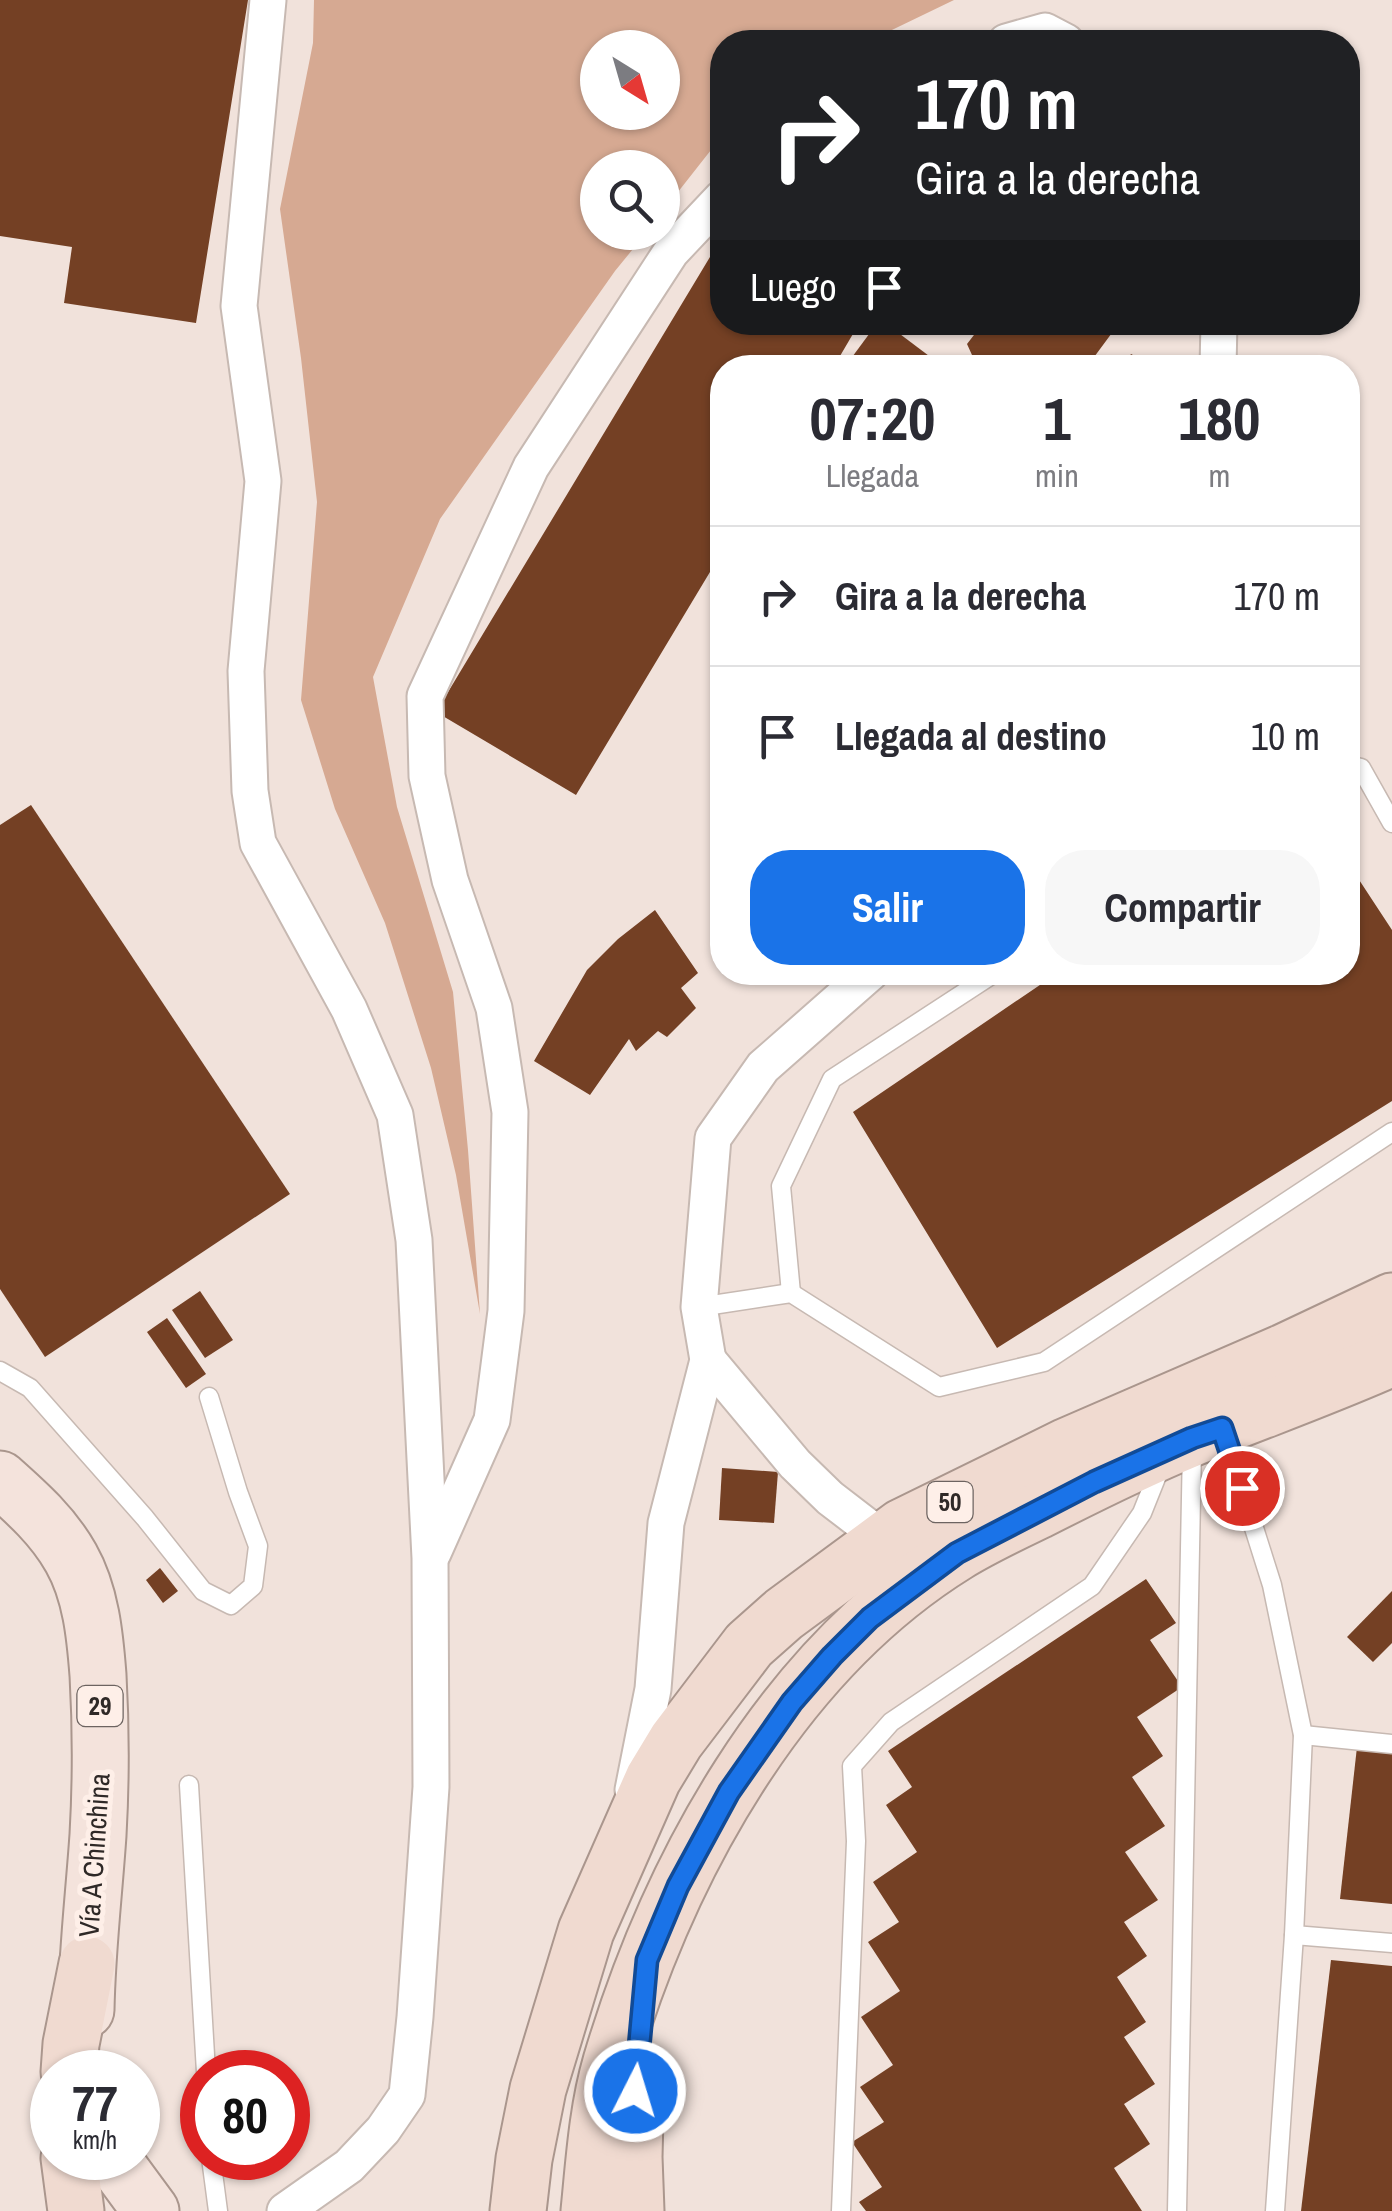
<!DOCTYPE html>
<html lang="es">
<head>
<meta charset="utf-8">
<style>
  body { margin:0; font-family:"Archivo Narrow",sans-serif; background:#f7f7f7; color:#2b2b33; height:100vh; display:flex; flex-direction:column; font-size:38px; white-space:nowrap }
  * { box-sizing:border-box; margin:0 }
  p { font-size:32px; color:#7c7c81 }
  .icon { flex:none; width:55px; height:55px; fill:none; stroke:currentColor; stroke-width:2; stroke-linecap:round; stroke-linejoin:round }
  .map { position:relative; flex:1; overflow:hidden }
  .sheet { position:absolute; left:710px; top:355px; width:650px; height:630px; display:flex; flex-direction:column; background:#fff; border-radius:40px; box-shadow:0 2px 8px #0004 }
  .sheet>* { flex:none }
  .hud { position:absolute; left:710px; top:30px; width:650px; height:305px; border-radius:40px; box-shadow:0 2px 8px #0004; background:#202124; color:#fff; overflow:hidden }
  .needle { width:65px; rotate:143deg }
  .buttons { position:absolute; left:580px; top:30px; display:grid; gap:20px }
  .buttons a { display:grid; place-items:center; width:100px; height:100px; border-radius:50%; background:#fff; box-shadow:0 2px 8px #0004; font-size:50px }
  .speed { position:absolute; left:30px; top:2050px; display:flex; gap:20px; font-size:50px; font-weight:700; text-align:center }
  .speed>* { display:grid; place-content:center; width:130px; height:130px; border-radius:50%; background:#fff; box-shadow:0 2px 8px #0004; line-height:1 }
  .speed small { font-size:25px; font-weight:400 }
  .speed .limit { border:15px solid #d22; background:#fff; color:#111 }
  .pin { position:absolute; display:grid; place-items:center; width:85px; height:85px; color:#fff; margin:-42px; border:5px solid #fff; border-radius:50%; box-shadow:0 2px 10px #0007 }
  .me { position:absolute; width:110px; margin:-55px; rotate:5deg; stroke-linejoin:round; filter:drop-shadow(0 0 8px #0008) }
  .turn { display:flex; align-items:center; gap:35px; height:210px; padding:0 40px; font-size:45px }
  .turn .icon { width:130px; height:130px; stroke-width:2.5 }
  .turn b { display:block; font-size:70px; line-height:85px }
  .then { display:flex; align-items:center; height:95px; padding:0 40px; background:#0003; gap:20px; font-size:38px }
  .eta { display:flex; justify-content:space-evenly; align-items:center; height:170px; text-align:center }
  .eta b { font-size:60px; font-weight:700; line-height:70px }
  .cta { display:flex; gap:20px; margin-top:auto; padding:20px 40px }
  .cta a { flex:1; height:115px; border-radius:40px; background:#1a73e8; color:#fff; font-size:40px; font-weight:700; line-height:115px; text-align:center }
  .cta a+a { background:#f7f7f7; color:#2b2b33 }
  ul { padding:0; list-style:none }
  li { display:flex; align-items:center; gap:30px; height:140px; padding:0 40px; border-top:2px solid #e1e1e2 }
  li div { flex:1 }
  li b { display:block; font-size:38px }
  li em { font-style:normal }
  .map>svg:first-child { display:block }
</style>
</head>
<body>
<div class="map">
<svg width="1392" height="2211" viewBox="0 0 1392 2211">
  <rect width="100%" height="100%" fill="#f1e2db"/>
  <path fill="#d6a992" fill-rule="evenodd" d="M314,0H954L867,42H722V136L663,211L662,168H598V232L646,233L615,271L440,519L373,677L397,807L453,992L468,1150L480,1314L456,1175L431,1068L385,923L335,809L301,700L317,502L301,358L280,209L313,43ZM598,48H662V112H598Z"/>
  <g fill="#744024">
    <polygon points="0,0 248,0 196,323 64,303 72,247 0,236"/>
    <polygon points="716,247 722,250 722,322 850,322 857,327 833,368 722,368 722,552 576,795 436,712"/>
    <polygon points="878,322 884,322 945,368 844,368"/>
    <polygon points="984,322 1120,322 1086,368 962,368 972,355 967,344"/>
    <polygon points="1131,354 1157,368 1123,368"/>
    <polygon points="31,805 290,1194 45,1357 0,1289 0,825"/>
    <polygon points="1348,863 1392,930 1392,1101 997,1348 853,1112 1059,972 1348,972"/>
    <polygon points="655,910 698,973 681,988 696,1008 667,1037 658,1031 636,1051 629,1039 590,1095 534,1061 587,970 618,939"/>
    <polygon points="200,1291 233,1340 205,1358 172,1310"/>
    <polygon points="167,1318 206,1374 186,1388 147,1332"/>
    <polygon points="722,1468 778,1472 774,1523 719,1520"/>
    <polygon points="160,1568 178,1591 163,1603 146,1580"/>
    <polygon points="1146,1579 1176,1623 1150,1640 1182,1687 1137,1717 1163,1756 1132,1777 1165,1826 1125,1852 1158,1900 1124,1922 1147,1956 1117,1977 1146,2022 1124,2037 1155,2084 1124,2104 1150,2144 1114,2168 1142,2211 866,2211 859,2202 882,2187 852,2142 884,2122 860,2087 893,2065 861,2017 900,1991 868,1942 899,1922 873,1882 917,1852 886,1805 912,1787 888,1751"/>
    <polygon points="1392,1591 1392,1643 1373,1662 1347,1637"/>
    <polygon points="1357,1747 1392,1750 1392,1904 1340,1899"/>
    <polygon points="1331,1960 1392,1966 1392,2211 1301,2211"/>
  </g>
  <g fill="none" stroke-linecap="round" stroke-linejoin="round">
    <g stroke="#c7b9b2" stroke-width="21">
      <g id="service">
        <polyline points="1348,765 1361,768 1392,823"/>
        <polyline points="791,1293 781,1186 832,1079 996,972"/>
        <polyline points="699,1307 791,1293 939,1387 1044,1362 1392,1132"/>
        <polyline points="0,1371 30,1388 145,1518 203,1591 231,1605 253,1586 258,1546 238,1492 209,1397"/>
        <polyline points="1224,1433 1272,1585 1303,1735 1294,1935 1275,2211"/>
        <polyline points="1303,1735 1392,1744"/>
        <polyline points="189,1785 206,2072"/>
        <polyline points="1294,1935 1392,1943"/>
        <polyline points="211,2158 218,2211"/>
        <polyline points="841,2211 856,1841 852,1766 891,1722 1092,1586 1142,1513 1162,1463"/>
        <polyline points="1177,2211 1192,1447"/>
      </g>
    </g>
    <g stroke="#c7b9b2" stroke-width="39">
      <g id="minor">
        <polyline points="268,0 239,306 263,481 246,671 250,791 258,843 349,1009 395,1115 414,1240 430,1558 431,1787 415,2017 407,2095 383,2130 349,2166 285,2211"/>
        <polyline points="1006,42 1045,31 1066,42"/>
        <polyline points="1218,368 1219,322"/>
        <polyline points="708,1360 795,1464 830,1498 886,1541"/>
        <polyline points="433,1553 492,1420 506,1311 510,1112 494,1008 450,880 427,776 425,696 531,467 671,252 722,198"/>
        <polyline points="633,1790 653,1689 666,1523 708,1360 699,1307 713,1138 763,1067 871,972"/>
      </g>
    </g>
    <g stroke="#aa968d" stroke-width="59">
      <g id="primary">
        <path d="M0,1479C27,1503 53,1526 71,1558C91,1593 95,1636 98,1675C101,1728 101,1782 98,1835C94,1894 87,1951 86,2010"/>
        <polyline points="112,2158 151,2211"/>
      </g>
    </g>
    <g stroke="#aa968d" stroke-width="59">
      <g id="trunk">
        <polyline points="69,2072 71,2044 87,1964"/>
        <polyline points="69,2158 76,2211"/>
        <polyline points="518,2211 524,2159 538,2089 586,1931 653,1779 676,1741 749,1645 784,1614 902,1527 1067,1446 1284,1352 1392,1301"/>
        <path d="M589,2211C594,2161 597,2110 611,2062C669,1867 781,1662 957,1553C983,1537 1011,1524 1038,1511C1087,1486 1137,1461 1188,1440C1256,1412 1325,1388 1392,1358"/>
        <polyline points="636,2211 634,2157 636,2078"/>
      </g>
    </g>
    <use href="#service" stroke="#fff" stroke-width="18"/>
    <use href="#minor" stroke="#fff" stroke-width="35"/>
    <use href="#primary" stroke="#f4e3dc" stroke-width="55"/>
    <use href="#trunk" stroke="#f0dad0" stroke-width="55"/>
  </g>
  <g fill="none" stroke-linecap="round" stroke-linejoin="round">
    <g stroke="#114b97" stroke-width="25">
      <polyline id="route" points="635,2091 647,1960 678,1886 729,1792 792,1702 832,1656 870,1618 957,1553 1094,1482 1192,1438 1222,1428 1242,1488"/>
    </g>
    <use href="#route" stroke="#1a73e8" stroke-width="18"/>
  </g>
  <g text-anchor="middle" stroke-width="10" stroke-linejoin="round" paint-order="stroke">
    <g fill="#feefe8" stroke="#6d6461" stroke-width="2.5">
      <rect x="927.5" y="1482" width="45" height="40" rx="8"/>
      <rect x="77.5" y="1686" width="45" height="40" rx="8"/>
    </g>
    <g font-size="25" font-weight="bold" fill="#2f2927">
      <text x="950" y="1511">50</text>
      <text x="100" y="1715">29</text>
    </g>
    <g font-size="28" fill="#2f2927" stroke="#feefe8">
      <text transform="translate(94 1855) rotate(-86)" y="10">Vía A Chinchina</text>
    </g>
  </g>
</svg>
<div class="buttons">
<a><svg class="needle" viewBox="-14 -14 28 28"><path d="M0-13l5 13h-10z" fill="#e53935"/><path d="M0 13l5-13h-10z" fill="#7c7c81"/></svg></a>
<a><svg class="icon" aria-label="search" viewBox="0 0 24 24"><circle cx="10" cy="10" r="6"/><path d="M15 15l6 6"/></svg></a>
</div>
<div class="speed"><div>77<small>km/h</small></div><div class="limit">80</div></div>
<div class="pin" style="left:1242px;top:1488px;background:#d93025"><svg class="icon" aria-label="arrive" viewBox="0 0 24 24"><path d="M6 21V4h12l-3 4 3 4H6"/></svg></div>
<svg class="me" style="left:635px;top:2091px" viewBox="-20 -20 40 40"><circle r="17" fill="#1a73e8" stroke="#fff" stroke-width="3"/><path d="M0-11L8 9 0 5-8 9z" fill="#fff"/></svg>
<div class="hud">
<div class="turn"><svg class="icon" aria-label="right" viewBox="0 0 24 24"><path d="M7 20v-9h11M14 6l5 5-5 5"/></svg><div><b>170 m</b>Gira a la derecha</div></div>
<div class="then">Luego<svg class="icon" aria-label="arrive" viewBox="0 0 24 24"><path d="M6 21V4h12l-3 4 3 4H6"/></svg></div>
</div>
<section class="sheet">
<div class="eta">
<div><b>07:20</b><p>Llegada</p></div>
<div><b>1</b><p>min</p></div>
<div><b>180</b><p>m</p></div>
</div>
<ul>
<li><svg class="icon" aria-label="right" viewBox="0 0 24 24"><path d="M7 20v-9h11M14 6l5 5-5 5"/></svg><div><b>Gira a la derecha</b></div><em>170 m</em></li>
<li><svg class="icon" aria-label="arrive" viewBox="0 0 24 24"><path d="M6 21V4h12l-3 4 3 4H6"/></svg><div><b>Llegada al destino</b></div><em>10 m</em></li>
</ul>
<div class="cta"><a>Salir</a><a>Compartir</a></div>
</section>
</div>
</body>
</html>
